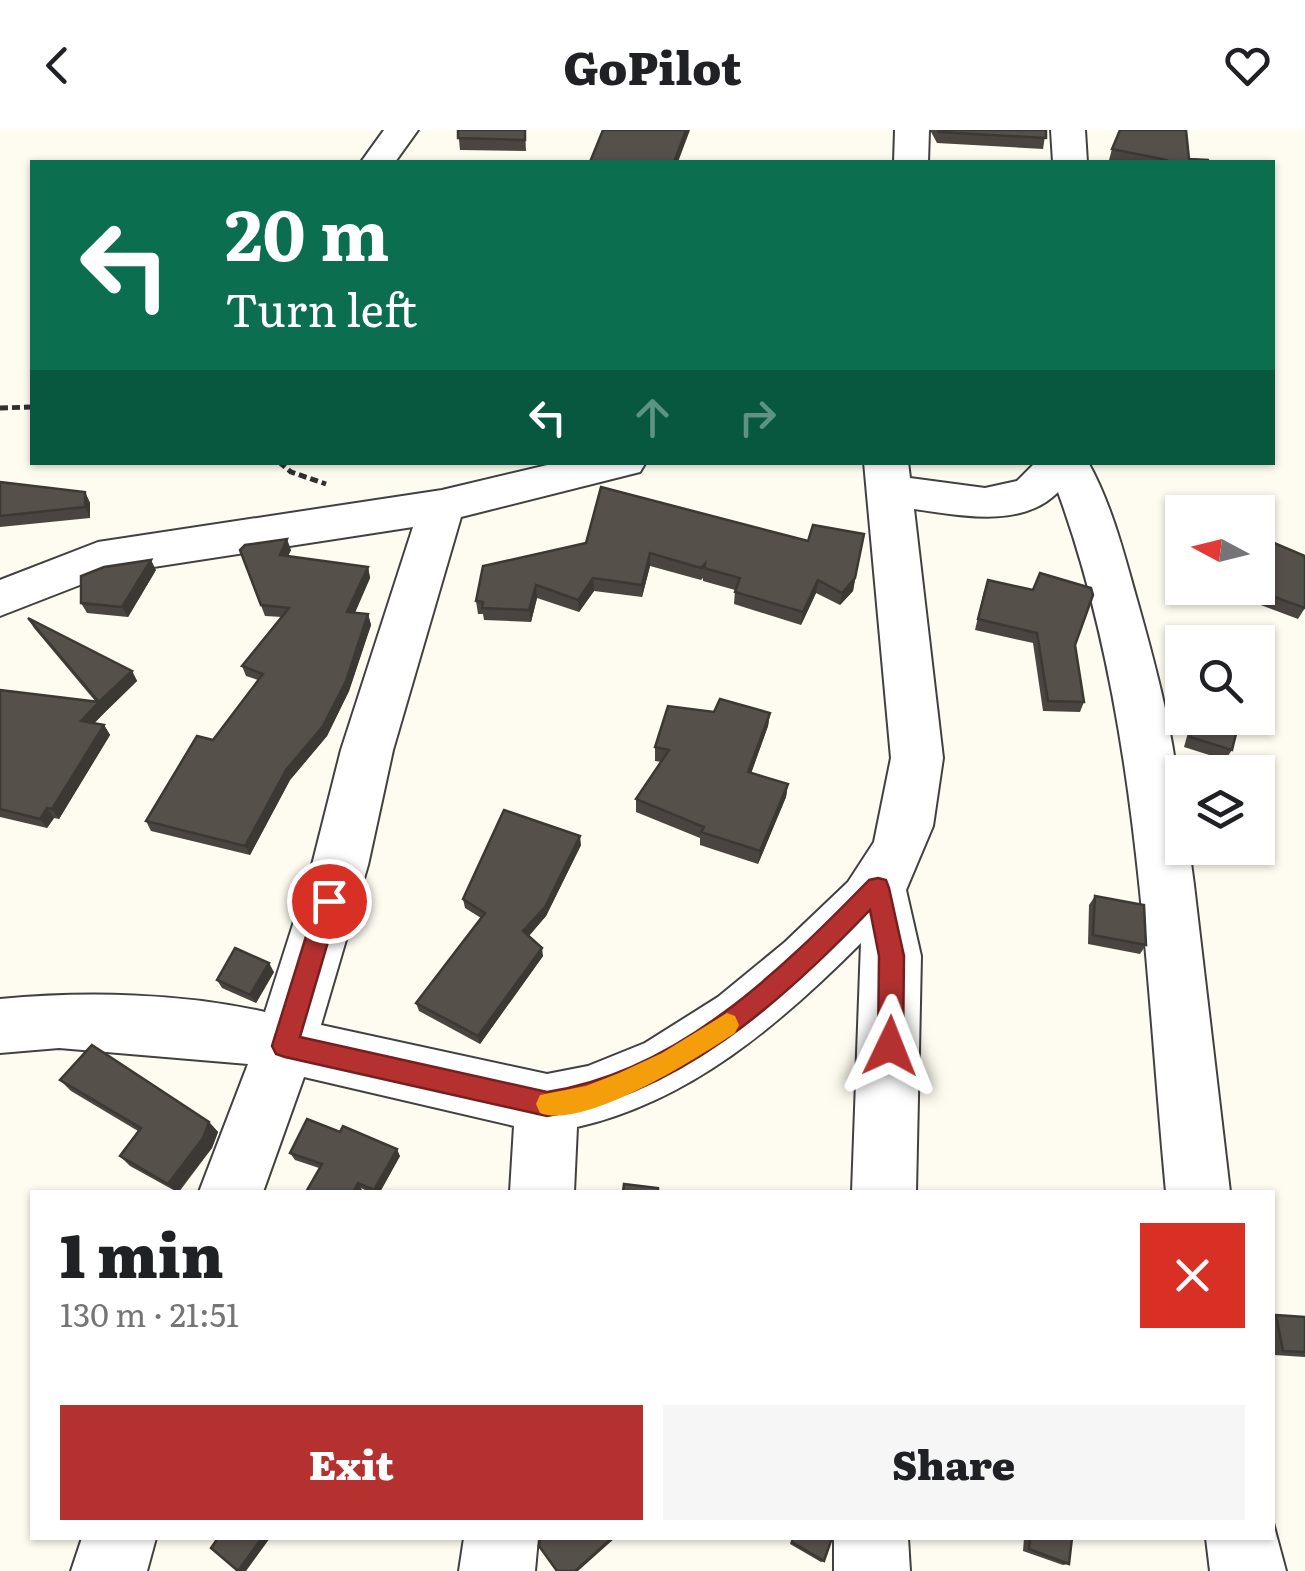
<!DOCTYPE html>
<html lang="en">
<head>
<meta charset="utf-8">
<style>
  body { margin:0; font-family:Literata,serif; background:#f6f6f6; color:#202124; height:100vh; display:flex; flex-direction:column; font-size:38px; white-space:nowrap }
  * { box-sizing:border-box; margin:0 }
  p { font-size:32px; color:#757577 }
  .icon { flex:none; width:55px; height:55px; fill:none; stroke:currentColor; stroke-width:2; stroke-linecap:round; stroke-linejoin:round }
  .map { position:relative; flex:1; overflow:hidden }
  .panel { position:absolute; left:30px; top:1060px; width:1245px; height:350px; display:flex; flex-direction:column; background:#fff; border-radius:0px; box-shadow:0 2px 8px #0004 }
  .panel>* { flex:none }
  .top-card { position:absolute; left:30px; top:30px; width:1245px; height:305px; border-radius:0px; box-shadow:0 2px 8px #0004; background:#0b6e4f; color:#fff; overflow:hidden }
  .needle { width:65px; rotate:277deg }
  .fabs { position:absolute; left:1165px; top:365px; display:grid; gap:20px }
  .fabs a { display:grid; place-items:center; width:110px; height:110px; border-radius:0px; background:#fff; box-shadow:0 2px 8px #0004; font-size:50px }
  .pin { position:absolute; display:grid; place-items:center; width:85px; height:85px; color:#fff; margin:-42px; border:5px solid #fff; border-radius:50%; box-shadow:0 2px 10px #0007 }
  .me { position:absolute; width:110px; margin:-55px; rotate:2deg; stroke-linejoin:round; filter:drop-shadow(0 0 8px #0008) }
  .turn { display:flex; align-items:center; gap:35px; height:210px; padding:0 30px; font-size:45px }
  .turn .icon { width:130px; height:130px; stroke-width:2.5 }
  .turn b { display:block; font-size:70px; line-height:85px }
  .lanes { display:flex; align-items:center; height:95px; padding:0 30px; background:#0003; justify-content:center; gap:50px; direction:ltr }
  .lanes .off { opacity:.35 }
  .round { display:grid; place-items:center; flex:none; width:105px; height:105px; border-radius:0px; background:#f6f6f6 }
  .summary { display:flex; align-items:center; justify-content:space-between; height:170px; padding:0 30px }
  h1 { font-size:60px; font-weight:800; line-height:75px }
  .action { display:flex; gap:20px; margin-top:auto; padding:20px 30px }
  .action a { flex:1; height:115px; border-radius:0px; background:#b43130; color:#fff; font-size:40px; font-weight:800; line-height:115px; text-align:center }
  .action a+a { background:#f6f6f6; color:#202124 }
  header { display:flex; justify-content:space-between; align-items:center; height:130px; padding:0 30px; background:#fff; font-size:45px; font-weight:800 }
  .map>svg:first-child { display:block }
</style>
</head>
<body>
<header><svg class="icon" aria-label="back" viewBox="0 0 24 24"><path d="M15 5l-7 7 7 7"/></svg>GoPilot<svg class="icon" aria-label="heart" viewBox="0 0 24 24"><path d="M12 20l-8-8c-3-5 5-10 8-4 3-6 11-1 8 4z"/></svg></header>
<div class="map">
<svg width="1305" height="1441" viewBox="0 0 1305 1441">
  <rect width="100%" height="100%" fill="#fefcf0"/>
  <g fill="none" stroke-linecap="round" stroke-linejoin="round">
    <g stroke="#414141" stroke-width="4">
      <g id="minor">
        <polygon points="384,0 418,0 395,32 361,32"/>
        <polygon points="895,0 929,0 928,32 894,32"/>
        <polygon points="1051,0 1085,0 1087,32 1053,32"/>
        <path d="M560,332H646L640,342L461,387L393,620L368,735L321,895L547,944L588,936L645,913L718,867L785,812L848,752L874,712L891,628L864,332H908L910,348L985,358L1017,351L1036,332H1088C1113,377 1125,428 1139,477C1161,555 1182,636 1182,718H1189L1194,755L1230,1062H1166C1144,829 1139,585 1058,362C1022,399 959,385 914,379L943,628L933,696L906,760L921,826L916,1062H852L861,813C781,893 691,971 577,997L574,1062H510L514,996L304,947L263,1062H199L248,934L59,918L0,923V869C86,861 181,863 265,882L312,735L341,620L413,397L108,444L0,486V450L98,412L442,360Z"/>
        <polygon points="1272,1389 1286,1441 1210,1441 1206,1408 1272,1408"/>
        <polygon points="82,1408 156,1408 147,1441 71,1441"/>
        <polygon points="464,1408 538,1408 535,1441 459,1441"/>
        <polygon points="834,1408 908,1408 910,1441 834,1441"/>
      </g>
    </g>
    <g stroke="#303030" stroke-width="5" stroke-dasharray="8 4" stroke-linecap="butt">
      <polyline points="0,278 32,277"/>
      <polyline points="279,332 291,342 326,354"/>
    </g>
    <use href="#minor" fill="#fff" fill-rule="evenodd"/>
  </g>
  <g fill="#4a4540">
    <polygon points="458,0 525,0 526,21 460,20"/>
    <polygon points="930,0 1046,0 1043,19 937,13"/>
    <polygon points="1112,19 1209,32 1121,32 1109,30"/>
    <polygon points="0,352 85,362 90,373 90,388 0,397"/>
    <polygon points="864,404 853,461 840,475 816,463 801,495 734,474 735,460 703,451 703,448 701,450 650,436 642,467 594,461 579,482 537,468 531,492 484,490 483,484 478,484 476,471 483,436 808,411"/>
    <polygon points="240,420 291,420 288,426 368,437 370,448 355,483 368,484 371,495 349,561 327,606 290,650 250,725 151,701 146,691 213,610 258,550 246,546 242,536 282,487 265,486"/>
    <polygon points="156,440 128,487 87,483 81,473"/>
    <polygon points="1228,458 1258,458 1305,478 1298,489 1226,462"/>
    <polygon points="984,461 1075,515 1084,572 1080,582 1043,581 1033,513 975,500"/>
    <polygon points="28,488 132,541 137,551 94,593 104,595 110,605 59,689 54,688 47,698 0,687 0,560 96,572 34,498"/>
    <polygon points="714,582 770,583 768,596 751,643 788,654 786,667 758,734 700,715 700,708 636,682 636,669 661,632 655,631 655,617"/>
    <polygon points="1192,588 1240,588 1232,620 1225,630 1184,617"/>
    <polygon points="581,715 546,786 529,806 543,826 480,914 419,881 416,873 481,788 465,778 463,769"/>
    <polygon points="1234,718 1254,718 1250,723"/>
    <polygon points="1095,766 1146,815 1140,824 1088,814 1089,775"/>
    <polygon points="274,842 256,873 222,858 217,850"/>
    <polygon points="60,950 209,992 218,1002 212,1018 179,1062 177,1062 130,1036 120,1026 138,1001 71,961"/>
    <polygon points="290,1023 400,1026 380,1062 369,1062 319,1038 295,1030"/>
    <polygon points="1276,1185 1305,1187 1305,1227 1274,1225 1272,1188"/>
    <polygon points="792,1408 832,1408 824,1431 821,1432 790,1414"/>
    <polygon points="1024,1408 1072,1408 1069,1434 1063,1435 1023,1421"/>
  </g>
  <g fill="#3c3834">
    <polygon points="686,0 690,0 678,32 674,32"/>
    <polygon points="85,362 90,373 90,388 85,377"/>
    <polygon points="287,409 291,420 283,436 280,425"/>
    <polygon points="650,423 650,436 642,467 642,455"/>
    <polygon points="151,430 156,440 128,487 122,477"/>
    <polygon points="368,437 370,448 350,493 347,482"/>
    <polygon points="593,448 594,461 579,482 578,470"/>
    <polygon points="855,448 853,461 840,475 842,463"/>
    <polygon points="818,450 816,463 801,495 803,482"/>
    <polygon points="536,455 537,468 531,492 529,480"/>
    <polygon points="368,484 371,495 349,561 327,606 290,650 250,725 245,716"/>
    <polygon points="132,541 137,551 105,582 99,572"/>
    <polygon points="99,572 105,582 87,601 81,591"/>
    <polygon points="770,583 768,596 747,655 748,642"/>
    <polygon points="104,595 110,605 59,689 52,679"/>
    <polygon points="788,654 786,667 758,734 760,721"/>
    <polygon points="47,678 54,688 47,698 40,689"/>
    <polygon points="580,706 581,715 546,786 525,810 523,801"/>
    <polygon points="542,818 543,826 480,914 478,906"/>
    <polygon points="269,833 274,842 256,873 250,865"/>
    <polygon points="209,992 218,1002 212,1018 177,1062 168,1054"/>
    <polygon points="397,1019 400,1026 380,1062 376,1062 374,1060"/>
    <polygon points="358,1053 362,1060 361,1062 353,1062"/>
    <polygon points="262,1408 270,1408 246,1441 238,1441"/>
    <polygon points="612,1408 615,1408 578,1441 575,1441"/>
  </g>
  <g fill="#56504b" stroke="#3c3834" stroke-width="2.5">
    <polygon points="458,0 525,0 525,10 458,8"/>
    <polygon points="603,0 686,0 674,32 590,32"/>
    <polygon points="938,0 1046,0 1046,8 939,2"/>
    <polygon points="1120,0 1186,0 1189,29 1208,30 1209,32 1168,32 1167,30 1112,19"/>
    <polygon points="0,352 85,362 85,377 0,386"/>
    <polygon points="601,357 808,411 813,395 864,404 855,448 842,463 818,450 803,482 735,462 740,448 704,438 705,434 701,438 650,423 642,455 593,448 578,470 536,455 529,480 482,478 483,472 476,471 483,436 586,413"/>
    <polygon points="287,409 280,425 368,437 347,482 368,484 346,551 323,596 286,640 245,716 146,691 197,606 213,610 263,544 242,536 289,478 261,475 240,420 245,415"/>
    <polygon points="1274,413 1305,426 1305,478 1250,458 1258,458 1258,422 1268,424"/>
    <polygon points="151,430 122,477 81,473 81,446 104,437"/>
    <polygon points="1040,443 1091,458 1093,465 1075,515 1084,572 1048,571 1037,503 978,489 988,450 1033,460"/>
    <polygon points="28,488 132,541 99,572"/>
    <polygon points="0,560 99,572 81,591 104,595 52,679 47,678 40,689 0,679"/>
    <polygon points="720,569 770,583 748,642 788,654 760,721 701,702 704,697 636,669 669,620 655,617 668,576 714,582"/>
    <polygon points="1195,588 1240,588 1232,620 1190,607"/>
    <polygon points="1230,639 1257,642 1230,642"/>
    <polygon points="1258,643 1267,644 1262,707 1258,705"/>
    <polygon points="504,680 580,706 545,777 523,801 542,818 478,906 416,873 485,783 463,769"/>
    <polygon points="1095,766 1144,775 1146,815 1093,805"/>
    <polygon points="235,818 269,833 250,865 217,850"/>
    <polygon points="92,915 209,992 203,1008 168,1054 120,1026 141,998 60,950"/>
    <polygon points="307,989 340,1002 343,996 397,1019 374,1060 358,1053 353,1062 306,1062 322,1034 290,1023"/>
    <polygon points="624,1054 658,1058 658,1062 623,1062"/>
    <polygon points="1276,1185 1305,1187 1305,1222 1283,1221"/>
    <polygon points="218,1408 262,1408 238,1441 211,1418"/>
    <polygon points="540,1408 612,1408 575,1441 557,1441 539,1416"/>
    <polygon points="794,1408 832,1408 824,1431 792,1412"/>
    <polygon points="1030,1408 1072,1408 1069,1434 1029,1419"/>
  </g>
  <path fill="#b43130" stroke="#75201f" stroke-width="2.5" d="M878,748L886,750L889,758L904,826L903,916L899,924L890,927L882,924L878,916L879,826L870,780C782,872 677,966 547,986L285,927L276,924L272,916L317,771L320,764H337L340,771L300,907L547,962C678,942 780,841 869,750Z"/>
  <path fill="#f59e0b" d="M727,883L735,886L739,895L735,903C697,928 585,1000 540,983L536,974L540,965L586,956L619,943L662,923Z"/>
</svg>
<div class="fabs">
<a><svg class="needle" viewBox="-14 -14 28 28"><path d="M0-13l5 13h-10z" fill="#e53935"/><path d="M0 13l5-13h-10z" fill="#757577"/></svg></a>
<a><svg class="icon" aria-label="search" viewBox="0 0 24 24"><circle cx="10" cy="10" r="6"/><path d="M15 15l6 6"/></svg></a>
<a><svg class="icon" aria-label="layers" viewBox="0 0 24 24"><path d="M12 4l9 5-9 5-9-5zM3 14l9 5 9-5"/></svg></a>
</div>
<div class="pin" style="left:329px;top:771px;background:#d93025"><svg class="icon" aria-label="arrive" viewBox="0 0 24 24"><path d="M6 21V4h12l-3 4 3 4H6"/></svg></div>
<svg class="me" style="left:890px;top:916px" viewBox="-20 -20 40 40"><path d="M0-17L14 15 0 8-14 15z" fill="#b43130" stroke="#fff" stroke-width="4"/></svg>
<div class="top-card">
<div class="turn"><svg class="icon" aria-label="left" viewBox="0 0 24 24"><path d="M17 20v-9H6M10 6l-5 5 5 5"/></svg><div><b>20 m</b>Turn left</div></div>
<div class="lanes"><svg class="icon" aria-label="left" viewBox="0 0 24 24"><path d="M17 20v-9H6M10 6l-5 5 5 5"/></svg><svg class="icon off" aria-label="ahead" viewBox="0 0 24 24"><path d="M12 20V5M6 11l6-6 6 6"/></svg><svg class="icon off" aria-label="right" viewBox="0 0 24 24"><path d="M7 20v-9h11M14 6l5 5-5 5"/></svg></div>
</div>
<section class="panel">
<div class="summary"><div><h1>1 min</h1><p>130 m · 21:51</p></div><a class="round" style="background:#d93025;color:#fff"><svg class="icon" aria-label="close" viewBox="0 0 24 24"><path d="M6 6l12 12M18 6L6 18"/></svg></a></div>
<div class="action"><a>Exit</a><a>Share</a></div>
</section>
</div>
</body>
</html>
